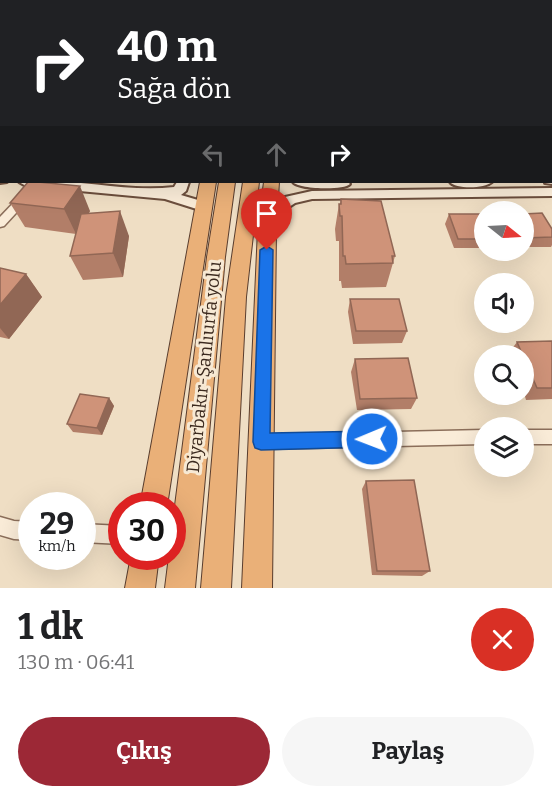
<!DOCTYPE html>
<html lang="tr">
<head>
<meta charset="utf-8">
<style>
  body { margin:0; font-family:Bitter,serif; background:#f6f6f6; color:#202124; height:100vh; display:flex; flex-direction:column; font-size:22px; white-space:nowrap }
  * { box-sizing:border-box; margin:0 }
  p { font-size:20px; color:#757577 }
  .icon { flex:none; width:33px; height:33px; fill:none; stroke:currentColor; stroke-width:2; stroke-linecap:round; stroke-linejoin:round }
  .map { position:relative; height:588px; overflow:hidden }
  .side { display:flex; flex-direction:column; background:#fff; flex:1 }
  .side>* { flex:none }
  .banner { position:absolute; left:0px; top:0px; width:552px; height:183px; box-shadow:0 6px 24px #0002; background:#202124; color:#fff; overflow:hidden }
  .needle { width:39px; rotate:108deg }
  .buttons { position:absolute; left:474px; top:201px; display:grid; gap:12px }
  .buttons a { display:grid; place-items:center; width:60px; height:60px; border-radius:50%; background:#fff; box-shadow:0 6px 24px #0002; font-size:30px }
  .speed { position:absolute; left:18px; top:492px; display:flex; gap:12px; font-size:30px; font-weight:700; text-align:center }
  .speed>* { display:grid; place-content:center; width:78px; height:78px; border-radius:50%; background:#fff; box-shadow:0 6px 24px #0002; line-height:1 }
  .speed small { font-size:15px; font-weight:400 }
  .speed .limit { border:9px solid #d22; background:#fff; color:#111 }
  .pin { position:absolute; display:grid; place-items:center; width:51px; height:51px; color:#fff; margin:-62px -26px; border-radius:50% 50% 50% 0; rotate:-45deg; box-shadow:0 0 6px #0007 }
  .pin .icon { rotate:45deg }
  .me { position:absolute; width:66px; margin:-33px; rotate:269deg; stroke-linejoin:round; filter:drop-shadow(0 0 4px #0008) }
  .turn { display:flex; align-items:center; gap:21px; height:126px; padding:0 18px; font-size:27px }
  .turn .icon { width:78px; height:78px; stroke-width:2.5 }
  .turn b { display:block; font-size:42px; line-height:51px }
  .lanes { display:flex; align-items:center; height:57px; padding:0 18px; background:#0003; justify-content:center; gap:30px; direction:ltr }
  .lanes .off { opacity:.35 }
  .round { display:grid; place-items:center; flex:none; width:63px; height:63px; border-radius:32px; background:#f6f6f6 }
  .head { display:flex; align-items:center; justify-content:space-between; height:102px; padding:0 18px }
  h1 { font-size:36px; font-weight:700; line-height:45px }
  .action { display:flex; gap:12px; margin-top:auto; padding:12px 18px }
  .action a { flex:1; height:69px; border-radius:36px; background:#9c2836; color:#fff; font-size:24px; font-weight:700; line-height:69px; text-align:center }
  .action a+a { background:#f6f6f6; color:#202124 }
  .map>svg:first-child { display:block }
</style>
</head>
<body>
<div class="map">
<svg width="552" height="588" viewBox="0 0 552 588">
  <rect width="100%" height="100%" fill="#efdec4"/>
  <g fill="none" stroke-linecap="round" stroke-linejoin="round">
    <g stroke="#8b6e5a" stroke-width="3">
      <g id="minor">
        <polygon points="89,0 96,0 87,2"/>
        <rect x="469" y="0" width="6" height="2"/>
        <polygon points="542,0 552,0 552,3 543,1"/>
        <rect x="0" y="23" width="2" height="4"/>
        <polygon points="0,61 2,61 0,66"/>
        <rect x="550" y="61" width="2" height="4"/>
        <polygon points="550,129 552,129 552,136 550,135"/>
        <polygon points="24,195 29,198 28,200 4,226 0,227 0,217 20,196"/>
        <polygon points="484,430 484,444 261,449 256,447 253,442 256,437 261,435"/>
        <rect x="524" y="430" width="28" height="14"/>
        <polygon points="0,517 14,521 32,522 32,540 14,539 0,535"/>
        <polygon points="82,524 122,526 122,544 82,542"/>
      </g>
    </g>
    <g stroke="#6d4f3d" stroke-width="4">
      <g id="secondary">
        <rect x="0" y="162" width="2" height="8"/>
        <polygon points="0,175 2,182 7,182 0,183"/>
        <polygon points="550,176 552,184 545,183 550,182"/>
        <path d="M19,182C71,176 123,193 174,187L177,182H189L186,191L181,195L208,203L210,206L203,211L165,199L26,186Z"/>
        <path d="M293,182H348L350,184C343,191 298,189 293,182Z"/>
        <path d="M450,182H492C484,189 455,189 450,182Z"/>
        <polygon points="552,188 552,196 312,199 295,203 268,221 261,216 285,197 312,191"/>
      </g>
    </g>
    <g stroke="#593d2e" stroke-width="2">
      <g id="trunk">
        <polygon points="282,0 292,0 282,2"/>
        <polygon points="307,0 317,0 307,2"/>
        <polygon points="200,182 216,182 167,506 140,506"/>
        <polygon points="219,182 235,182 225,257 195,588 165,588 169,556 172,556 172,529 207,257"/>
        <polygon points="243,182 259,182 246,297 231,588 201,588 226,297"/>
        <polygon points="264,182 279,182 276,229 272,588 242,588 258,229"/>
        <polygon points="131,556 159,556 155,588 125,588"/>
      </g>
    </g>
    <use href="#minor" fill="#faecd8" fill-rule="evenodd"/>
    <use href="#secondary" fill="#faecd8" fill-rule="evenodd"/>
    <use href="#trunk" fill="#eab078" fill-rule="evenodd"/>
  </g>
  <g fill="#b27e68">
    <polygon points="360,0 405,0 405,2 359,2"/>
    <rect x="0" y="118" width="2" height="26"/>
    <polygon points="341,199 395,256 386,287 342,288 341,281 339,281 339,241 336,241 335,229 339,204 340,204"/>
    <polygon points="10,203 90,211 89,213 129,236 123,277 83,280 70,256 76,234 25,227"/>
    <polygon points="449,214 484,218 484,248 454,248 445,224"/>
    <polygon points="524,214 552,229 552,245 551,247 524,247"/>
    <polygon points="0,268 26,274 42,297 9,339 0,337"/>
    <polygon points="350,299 407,331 402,343 353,344 348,312"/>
    <polygon points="552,341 552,399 526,400 524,393 524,356 508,356 508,354 517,342"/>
    <polygon points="355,359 417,398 411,409 357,410 351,372"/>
    <polygon points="109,398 114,406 102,435 73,432 67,424"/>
    <polygon points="366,481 430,571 422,576 372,575 362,489"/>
  </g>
  <g fill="#916755">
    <polygon points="80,186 90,211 76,234 64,209"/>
    <polygon points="120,211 129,236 123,277 113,253"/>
    <polygon points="26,274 42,297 9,339 0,328 0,305"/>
    <polygon points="109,398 114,406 102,435 97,428"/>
  </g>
  <g fill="#cf9379" stroke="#916755" stroke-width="1.5">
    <polygon points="360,0 376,0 375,2 359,2"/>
    <rect x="0" y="118" width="2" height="15"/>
    <polygon points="28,182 38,182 80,186 64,209 10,203"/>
    <polygon points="341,199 381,201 395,256 392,256 393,263 346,264 345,256 343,256 342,216 340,216 339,204 341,204"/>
    <polygon points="120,211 113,253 70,256 81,214"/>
    <polygon points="542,213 552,229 552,237 524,238 524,214"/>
    <polygon points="449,214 483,214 484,218 484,239 458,239"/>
    <polygon points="0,268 26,274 0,305"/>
    <polygon points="350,299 399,299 407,331 356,331"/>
    <polygon points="552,341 552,388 537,388 517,342"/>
    <polygon points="408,358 417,398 360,399 355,359"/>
    <polygon points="80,394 109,398 97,428 67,424"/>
    <polygon points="414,480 430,571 377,571 366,481"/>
  </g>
  <polygon fill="#1a73e8" stroke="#114b97" stroke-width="1.5" points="267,246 273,250 270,433 372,431 378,433 380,439 378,445 372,447 261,450 255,448 253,442 260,250"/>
  <g text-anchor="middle" stroke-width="6" stroke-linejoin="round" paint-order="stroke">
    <g font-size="18" fill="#3b291e" stroke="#f7e9d4">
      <text transform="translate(204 367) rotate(-84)" y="6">Diyarbakır-Şanlıurfa yolu</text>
    </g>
  </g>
</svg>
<div class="buttons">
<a><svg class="needle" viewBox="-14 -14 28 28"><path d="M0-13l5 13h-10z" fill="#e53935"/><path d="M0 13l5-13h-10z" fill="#757577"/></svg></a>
<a><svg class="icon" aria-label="sound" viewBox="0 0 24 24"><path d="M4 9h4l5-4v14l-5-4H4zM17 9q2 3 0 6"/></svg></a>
<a><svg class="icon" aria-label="search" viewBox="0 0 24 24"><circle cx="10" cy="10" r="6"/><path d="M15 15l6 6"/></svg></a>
<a><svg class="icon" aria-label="layers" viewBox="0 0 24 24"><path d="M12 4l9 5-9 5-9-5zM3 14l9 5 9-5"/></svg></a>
</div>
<div class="speed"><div>29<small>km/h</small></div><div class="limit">30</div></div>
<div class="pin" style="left:267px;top:250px;background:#d93025"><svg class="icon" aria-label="arrive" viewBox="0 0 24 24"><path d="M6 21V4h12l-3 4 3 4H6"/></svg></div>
<svg class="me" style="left:372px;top:439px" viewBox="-20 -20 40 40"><circle r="17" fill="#1a73e8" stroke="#fff" stroke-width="3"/><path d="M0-11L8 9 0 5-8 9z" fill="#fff"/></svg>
<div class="banner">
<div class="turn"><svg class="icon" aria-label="right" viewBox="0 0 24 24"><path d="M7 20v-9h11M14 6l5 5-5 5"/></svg><div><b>40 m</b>Sağa dön</div></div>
<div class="lanes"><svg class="icon off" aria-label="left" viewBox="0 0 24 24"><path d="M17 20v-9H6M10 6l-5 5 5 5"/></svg><svg class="icon off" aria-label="ahead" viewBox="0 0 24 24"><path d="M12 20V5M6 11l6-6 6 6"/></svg><svg class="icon" aria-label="right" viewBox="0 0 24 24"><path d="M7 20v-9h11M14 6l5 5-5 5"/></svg></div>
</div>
</div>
<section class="side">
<div class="head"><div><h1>1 dk</h1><p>130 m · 06:41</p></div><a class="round" style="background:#d93025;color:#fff"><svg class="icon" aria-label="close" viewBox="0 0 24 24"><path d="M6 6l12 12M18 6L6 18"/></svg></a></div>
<div class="action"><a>Çıkış</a><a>Paylaş</a></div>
</section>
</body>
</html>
